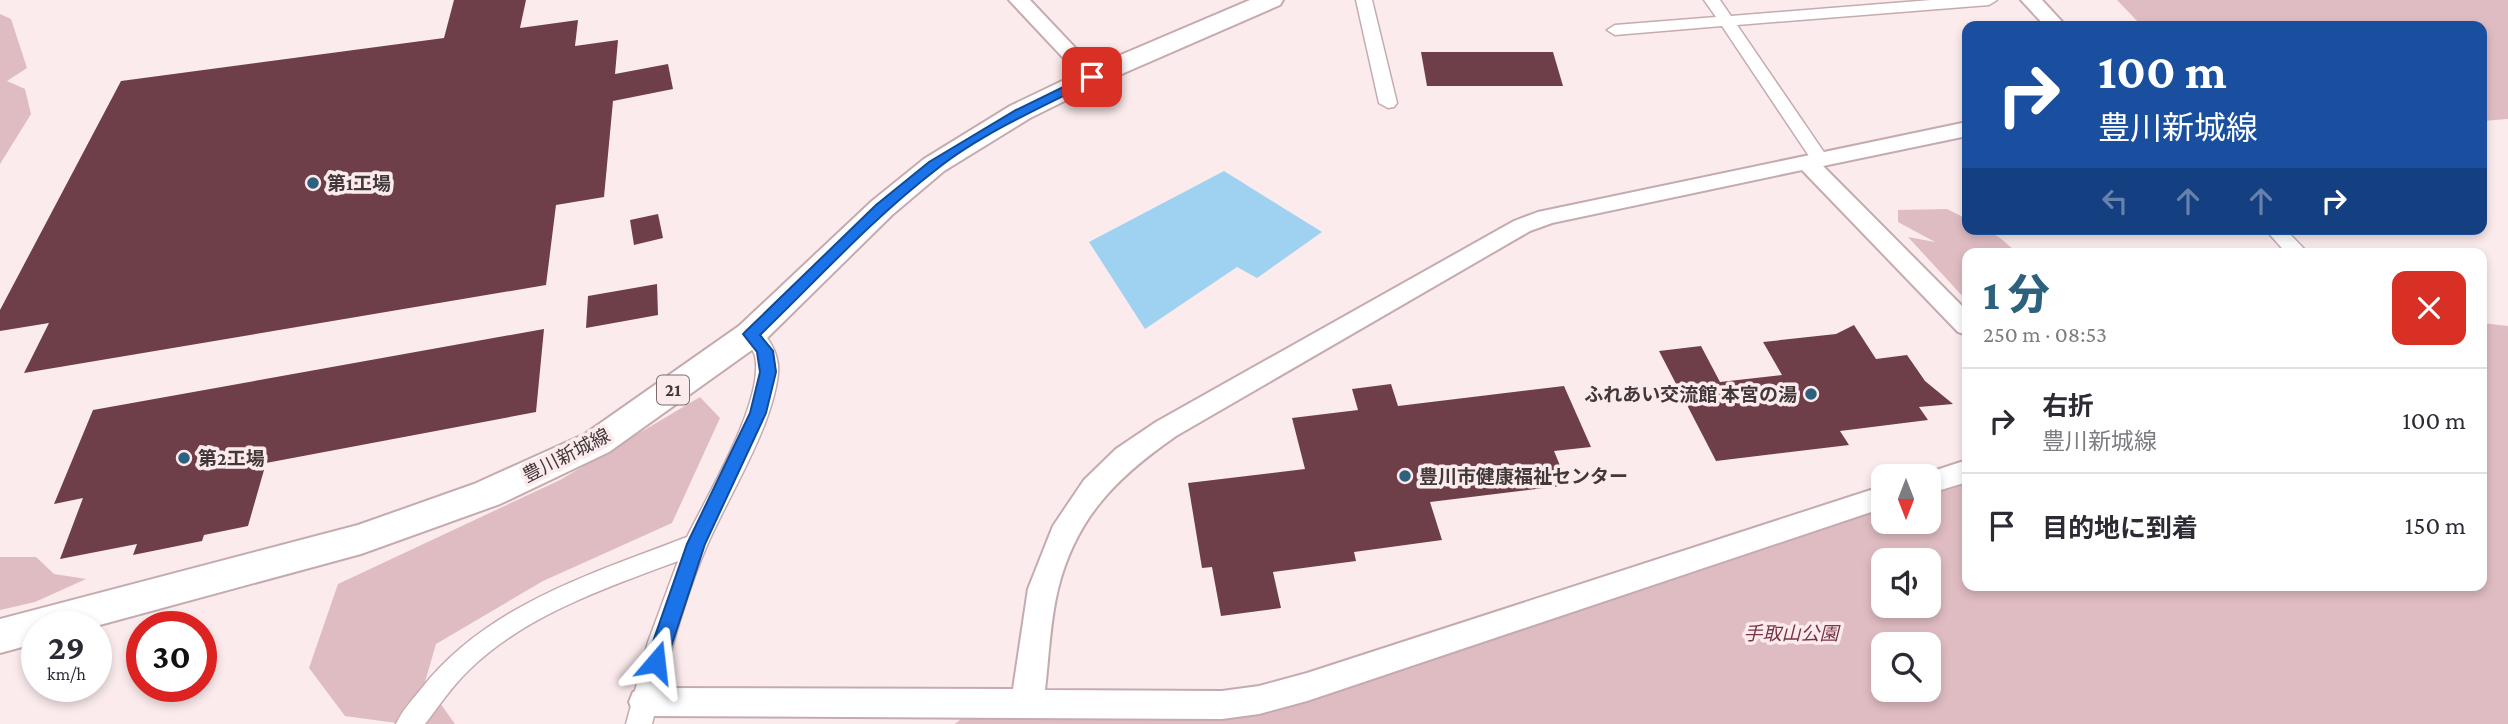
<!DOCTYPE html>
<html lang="ja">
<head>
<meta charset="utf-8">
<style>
  body { margin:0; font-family:"Crimson Pro","Noto Sans JP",serif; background:#f2f2f3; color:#2b2b33; height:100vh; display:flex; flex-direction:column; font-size:26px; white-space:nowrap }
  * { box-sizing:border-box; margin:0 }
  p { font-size:23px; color:#7c7c81 }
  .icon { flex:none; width:38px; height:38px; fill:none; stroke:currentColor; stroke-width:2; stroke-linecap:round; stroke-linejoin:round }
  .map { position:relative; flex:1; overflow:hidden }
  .sheet { position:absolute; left:1962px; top:248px; width:525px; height:343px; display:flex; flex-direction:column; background:#fff; border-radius:14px; box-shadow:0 4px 10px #0003 }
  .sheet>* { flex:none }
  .guide { position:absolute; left:1962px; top:21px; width:525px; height:214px; border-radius:14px; box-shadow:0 4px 10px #0003; background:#1a4fa0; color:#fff; overflow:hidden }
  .needle { width:46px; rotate:180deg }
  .buttons { position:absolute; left:1871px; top:464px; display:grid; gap:14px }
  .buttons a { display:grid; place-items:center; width:70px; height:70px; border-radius:14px; background:#fff; box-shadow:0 4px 10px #0003; font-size:35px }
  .speed { position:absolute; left:21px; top:611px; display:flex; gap:14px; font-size:35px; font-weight:700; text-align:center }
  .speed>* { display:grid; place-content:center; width:91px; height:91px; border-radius:50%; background:#fff; box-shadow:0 4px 10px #0003; line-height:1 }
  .speed small { font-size:18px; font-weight:400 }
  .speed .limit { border:10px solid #d22; background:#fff; color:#111 }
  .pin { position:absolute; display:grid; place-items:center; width:60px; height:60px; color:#fff; margin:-30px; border-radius:14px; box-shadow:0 4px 10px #0006 }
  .me { position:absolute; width:77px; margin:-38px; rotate:17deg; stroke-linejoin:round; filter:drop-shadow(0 0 5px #0008) }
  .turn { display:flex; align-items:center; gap:24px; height:147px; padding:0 21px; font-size:32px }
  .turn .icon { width:91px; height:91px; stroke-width:2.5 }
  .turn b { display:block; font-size:49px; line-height:60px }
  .lanes { display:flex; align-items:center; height:66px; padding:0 21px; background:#0003; justify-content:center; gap:35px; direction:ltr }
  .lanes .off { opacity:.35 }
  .round { display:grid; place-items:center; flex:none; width:74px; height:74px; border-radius:14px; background:#f2f2f3 }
  .overview { display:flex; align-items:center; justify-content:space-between; height:119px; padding:0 21px }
  h1 { font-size:42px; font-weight:800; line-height:52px; color:#2d617e }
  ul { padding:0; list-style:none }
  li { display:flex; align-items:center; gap:21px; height:105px; padding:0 21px; border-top:2px solid #e1e1e2 }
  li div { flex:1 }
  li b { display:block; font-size:26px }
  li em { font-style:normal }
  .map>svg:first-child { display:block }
</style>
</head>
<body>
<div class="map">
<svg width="2508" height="724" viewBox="0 0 2508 724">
  <rect width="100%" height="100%" fill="#fbebed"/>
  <g fill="#dfbcc2" fill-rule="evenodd">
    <polygon points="2117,0 2508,0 2508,119 2482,121 2482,26 2142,26"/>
    <polygon points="0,14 11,19 27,68 7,81 25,89 31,114 0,164"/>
    <path d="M1947,209L1967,219V229C1993,229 2000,237 2018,254H1967V301L1908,237L1935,242L1898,222V210Z"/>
    <path d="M2482,323L2508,326V724H955L962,718L1214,717L1883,509V522H1928L1929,496L1967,484V586H2482ZM1883,560H1928V606H1883ZM1883,644H1928V690H1883Z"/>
    <polygon points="700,397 720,418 672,523 543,581 436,644 425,682 455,724 404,724 345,716 309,668 338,584 560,480"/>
    <polygon points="0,557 36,557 54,574 86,579 35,602 0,610"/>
  </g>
  <polygon fill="#9fd1f0" points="1224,171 1322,232 1257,278 1237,267 1145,329 1089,242"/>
  <g fill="#6f3f49">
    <polygon points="454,0 526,0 520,28 578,20 575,46 618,40 615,74 668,64 673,89 613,101 604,197 556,205 546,285 24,373 49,323 0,331 0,310 121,81 444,38"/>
    <polygon points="1421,52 1553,52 1563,86 1427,86"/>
    <polygon points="658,214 663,238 634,245 630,220"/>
    <polygon points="657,284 658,315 586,328 588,296"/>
    <polygon points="1854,325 1876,359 1907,355 1925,381 1953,404 1919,407 1928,420 1840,431 1849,445 1716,461 1659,351 1701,346 1720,382 1782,375 1763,342 1836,334"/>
    <polygon points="544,329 536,412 266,463 248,526 204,535 202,541 133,555 137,544 60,559 83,498 54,504 93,410"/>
    <polygon points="1391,384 1398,406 1564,386 1591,447 1554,451 1568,485 1430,502 1442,540 1354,552 1356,561 1273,572 1281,608 1221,616 1212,567 1202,568 1188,483 1305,469 1292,418 1358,410 1352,389"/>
  </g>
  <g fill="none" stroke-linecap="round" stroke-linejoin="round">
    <g stroke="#c5abaf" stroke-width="3">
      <g id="minor">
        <polygon points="1356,0 1372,0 1397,103 1394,107 1388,108 1379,103"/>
        <polygon points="1704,0 1720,0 1731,16 1931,0 1997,0 1989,5 1737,25 1830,161 1821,166 1815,165 1722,26 1615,35 1607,30 1615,25 1716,17"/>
        <polygon points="2265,229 2285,229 2309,254 2287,254"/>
        <path d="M751,327C769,332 780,356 778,374C772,427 731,492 709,541C683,599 668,663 652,724H626L648,642L678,561C606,588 525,615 469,670C452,686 439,706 425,724H396C402,711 412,700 421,689C487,605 591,574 687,537C707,496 765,400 755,356C753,348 745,341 741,334L744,329Z"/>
      </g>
    </g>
    <g stroke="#c5abaf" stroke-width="4">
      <g id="tertiary">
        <polygon points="1009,0 1030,0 1099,73 1102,77 1099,81 1085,81"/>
        <polygon points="2021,0 2042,0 2066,26 2045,26"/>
        <path d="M1967,122V136L1823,166L1967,311V335L1958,332L1802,170L1552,223L1530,231L1176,436C1117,477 1076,517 1058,589C1050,621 1049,657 1045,690L1222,691L1259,686L1307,673L1883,486V508L1307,701L1259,714L1222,719L645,716L633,712L629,702L633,692L645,688L1013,689L1028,589L1053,526L1084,480L1116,449L1156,422L1514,221L1538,212Z"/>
        <polygon points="1967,460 1967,482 1928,494 1928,476 1918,476"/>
      </g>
    </g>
    <g stroke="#c5abaf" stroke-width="4">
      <polygon id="primary" points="1250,0 1283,0 1280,5 1101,83 1030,118 944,171 892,215 763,342 609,452 500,504 361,554 96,626 37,626 37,643 0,653 0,619 358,525 474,484 585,434 739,326 872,201 924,159 1010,106 1083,71"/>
    </g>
    <use href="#minor" fill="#fff" fill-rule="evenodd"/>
    <use href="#tertiary" fill="#fff" fill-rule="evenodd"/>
    <use href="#primary" fill="#fff" fill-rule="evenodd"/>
  </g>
  <path fill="#1a73e8" stroke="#114b97" stroke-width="2" d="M1092,73L1098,77L1096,80C1045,105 981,134 937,169C873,218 818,279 760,335L773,351L776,372L766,413L705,544L666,662L663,668L656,671L649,668L646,662L687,544L750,413L760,372L757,352L743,334L746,331L876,205L929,162L1016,110Z"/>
  <g fill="#2d617e" stroke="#fbebed" stroke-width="2.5">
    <circle cx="313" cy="183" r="7"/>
    <circle cx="1811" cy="394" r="7"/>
    <circle cx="184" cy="458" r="7"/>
    <circle cx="1405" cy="476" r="7"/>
  </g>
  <g text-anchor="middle" stroke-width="7" stroke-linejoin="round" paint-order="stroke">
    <rect fill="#fbebed" stroke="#7a6e6f" stroke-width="2" x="657" y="375.5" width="32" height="29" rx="5"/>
    <g font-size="18" font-weight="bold" fill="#423839">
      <text x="673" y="396">21</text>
    </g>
    <g font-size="19" font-weight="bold" fill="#423839" stroke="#fbebed" text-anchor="start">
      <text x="327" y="190">第1工場</text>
      <text x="1797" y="401" text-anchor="end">ふれあい交流館 本宮の湯</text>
      <text x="198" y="465">第2工場</text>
      <text x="1419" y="483">豊川市健康福祉センター</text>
    </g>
    <g font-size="19" fill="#423839" stroke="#fbebed">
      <text transform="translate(566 455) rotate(-27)" y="7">豊川新城線</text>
    </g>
    <g font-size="19" font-style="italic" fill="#793545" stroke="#fbebed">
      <text x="1791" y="640">手取山公園</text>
    </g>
  </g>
</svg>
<div class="buttons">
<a><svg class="needle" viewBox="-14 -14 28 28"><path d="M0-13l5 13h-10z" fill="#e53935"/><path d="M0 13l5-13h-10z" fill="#7c7c81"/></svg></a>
<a><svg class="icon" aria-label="sound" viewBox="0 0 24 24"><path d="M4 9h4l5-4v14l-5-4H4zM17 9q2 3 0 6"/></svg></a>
<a><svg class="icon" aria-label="search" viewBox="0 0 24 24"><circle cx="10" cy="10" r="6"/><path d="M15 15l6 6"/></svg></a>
</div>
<div class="speed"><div>29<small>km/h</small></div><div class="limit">30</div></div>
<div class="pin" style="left:1092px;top:77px;background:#d93025"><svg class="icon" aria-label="arrive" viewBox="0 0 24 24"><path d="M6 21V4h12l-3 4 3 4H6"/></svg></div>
<svg class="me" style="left:656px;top:662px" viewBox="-20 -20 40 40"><path d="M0-17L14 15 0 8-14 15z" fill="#1a73e8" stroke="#fff" stroke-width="4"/></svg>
<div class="guide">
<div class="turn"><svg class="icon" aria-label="right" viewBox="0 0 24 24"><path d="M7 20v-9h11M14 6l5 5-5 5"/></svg><div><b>100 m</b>豊川新城線</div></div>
<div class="lanes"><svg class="icon off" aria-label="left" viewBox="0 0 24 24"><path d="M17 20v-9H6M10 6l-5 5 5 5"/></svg><svg class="icon off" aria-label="ahead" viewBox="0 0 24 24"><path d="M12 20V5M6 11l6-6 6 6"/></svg><svg class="icon off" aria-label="ahead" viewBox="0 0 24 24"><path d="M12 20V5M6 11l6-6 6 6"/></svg><svg class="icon" aria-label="right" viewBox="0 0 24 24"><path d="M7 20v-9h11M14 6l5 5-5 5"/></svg></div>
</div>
<section class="sheet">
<div class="overview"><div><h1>1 分</h1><p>250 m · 08:53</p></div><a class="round" style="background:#d93025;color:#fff"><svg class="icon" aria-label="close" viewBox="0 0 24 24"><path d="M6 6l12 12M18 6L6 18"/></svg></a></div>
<ul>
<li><svg class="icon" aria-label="right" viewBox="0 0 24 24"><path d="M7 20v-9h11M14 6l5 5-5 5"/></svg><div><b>右折</b><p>豊川新城線</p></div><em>100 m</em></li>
<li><svg class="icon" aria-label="arrive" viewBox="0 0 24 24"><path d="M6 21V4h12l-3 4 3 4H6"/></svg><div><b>目的地に到着</b></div><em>150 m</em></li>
</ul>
</section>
</div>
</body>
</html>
